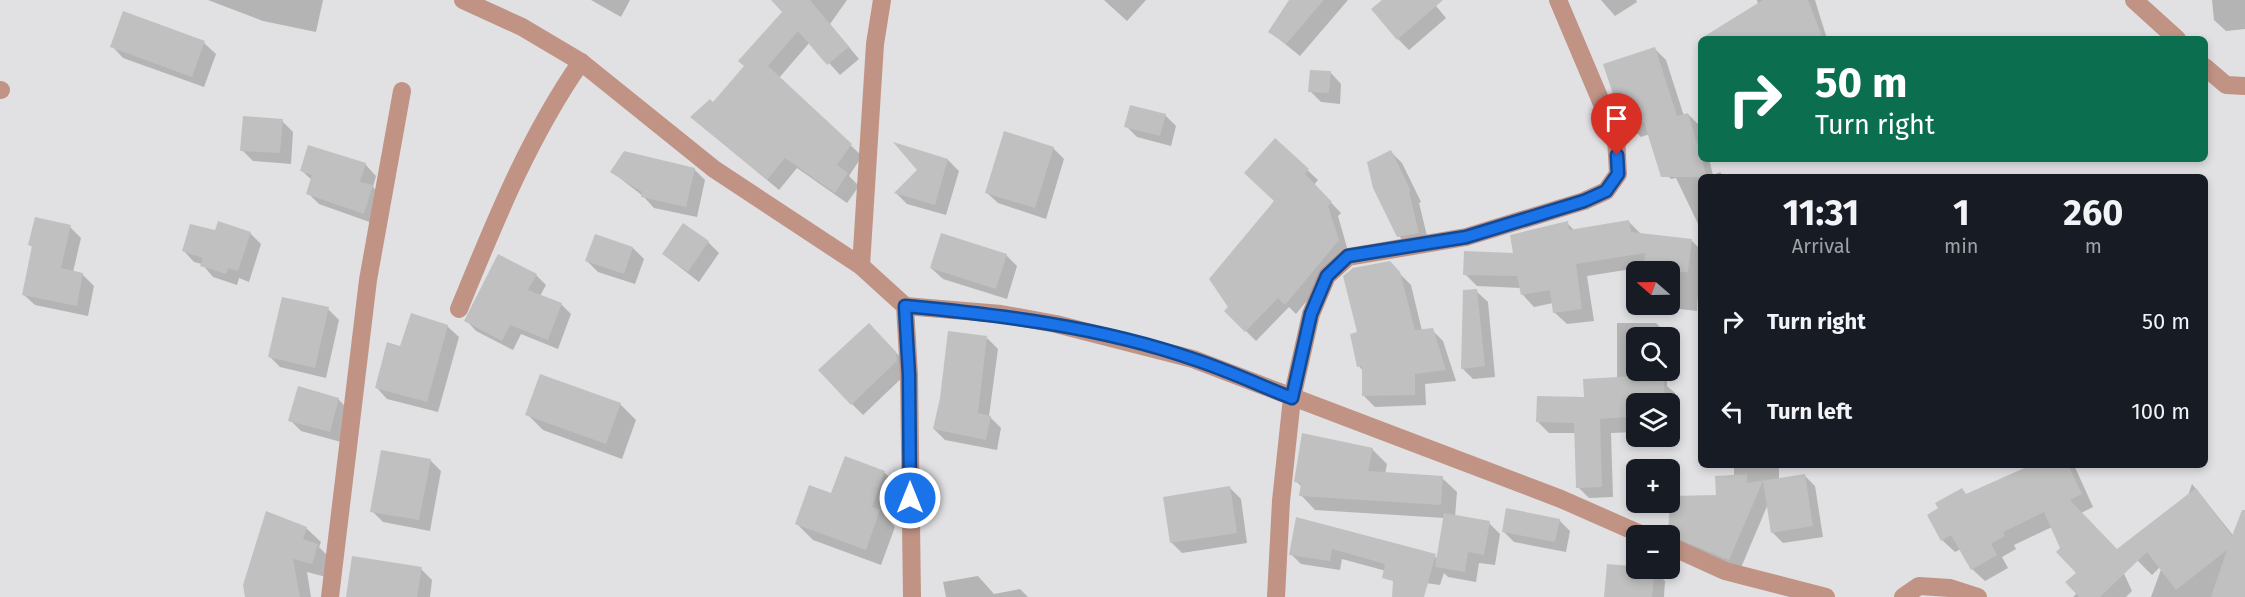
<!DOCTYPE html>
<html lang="en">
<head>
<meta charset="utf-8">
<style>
  body { margin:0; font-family:"Fira Sans",sans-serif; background:#242831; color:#f1f3f6; height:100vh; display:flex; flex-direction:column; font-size:22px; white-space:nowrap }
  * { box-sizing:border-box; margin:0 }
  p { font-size:20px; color:#9ea1a6 }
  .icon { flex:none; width:33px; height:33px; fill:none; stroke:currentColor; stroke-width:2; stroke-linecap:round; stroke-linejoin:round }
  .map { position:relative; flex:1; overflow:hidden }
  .sheet { position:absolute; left:1698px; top:174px; width:510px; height:294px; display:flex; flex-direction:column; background:#171b24; border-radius:9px; box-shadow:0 3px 9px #0003 }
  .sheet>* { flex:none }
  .banner { position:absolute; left:1698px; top:36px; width:510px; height:126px; border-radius:9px; box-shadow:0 3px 9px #0003; background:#0b6e4f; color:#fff; overflow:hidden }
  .needle { width:39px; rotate:290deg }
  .controls { position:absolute; left:1626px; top:261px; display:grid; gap:12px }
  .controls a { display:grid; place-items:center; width:54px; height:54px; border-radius:9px; background:#171b24; box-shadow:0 3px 9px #0003; font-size:30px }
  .pin { position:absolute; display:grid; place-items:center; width:51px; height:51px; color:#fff; margin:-62px -26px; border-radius:50% 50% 50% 0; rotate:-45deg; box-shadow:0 0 6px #0007 }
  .pin .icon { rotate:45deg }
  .me { position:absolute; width:66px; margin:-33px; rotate:0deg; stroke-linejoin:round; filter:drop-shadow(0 0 4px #0008) }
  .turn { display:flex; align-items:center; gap:21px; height:126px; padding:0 18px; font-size:27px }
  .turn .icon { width:78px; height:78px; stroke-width:2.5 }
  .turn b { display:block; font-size:42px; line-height:51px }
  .eta { display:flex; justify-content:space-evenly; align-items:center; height:102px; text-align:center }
  .eta b { font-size:36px; font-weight:700; line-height:42px }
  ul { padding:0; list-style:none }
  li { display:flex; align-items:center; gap:18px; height:90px; padding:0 18px }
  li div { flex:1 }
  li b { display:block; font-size:22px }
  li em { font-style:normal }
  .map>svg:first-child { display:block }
</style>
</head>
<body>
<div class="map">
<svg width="2245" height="597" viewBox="0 0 2245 597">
  <rect width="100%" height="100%" fill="#e1e1e3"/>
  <g fill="#0003">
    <polygon points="208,0 323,0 316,32 263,21"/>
    <polygon points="591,0 630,0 621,17"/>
    <polygon points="773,0 847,0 830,24 859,59 840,75 810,42 779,78 862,156 849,176 859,186 847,203 797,168 779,190 692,117 713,104 746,67 783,12"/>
    <polygon points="1104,0 1146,0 1127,21"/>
    <polygon points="1291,0 1348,0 1300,56 1269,31"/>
    <polygon points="1384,0 1431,0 1446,18 1409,50 1398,39"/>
    <polygon points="1601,0 1636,0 1637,2 1615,16"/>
    <polygon points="1757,0 1815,0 1827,39 1729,39 1758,5"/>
    <polygon points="2212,0 2245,0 2245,29 2226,31 2214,20"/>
    <polygon points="124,13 204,43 216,54 204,87 123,58 112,46"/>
    <polygon points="1655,49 1666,60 1684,116 1688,114 1699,125 1701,159 1709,159 1713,175 1720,172 1725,177 1701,177 1701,230 1676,178 1671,179 1660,168 1650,134 1641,137 1630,126 1625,106 1615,96"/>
    <polygon points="1330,72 1341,84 1340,104 1321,102 1310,91"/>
    <polygon points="1165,115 1176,126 1171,146 1137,137 1126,126"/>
    <polygon points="282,121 293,132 291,164 253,161 242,150"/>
    <polygon points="1275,140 1318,180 1314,185 1341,213 1338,216 1348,251 1296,314 1289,307 1256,341 1226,311 1276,202"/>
    <polygon points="898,145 948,160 959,171 946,215 907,204 896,193 920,170"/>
    <polygon points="1053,148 1064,159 1046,219 998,203 986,192"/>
    <polygon points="1391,152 1402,163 1421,202 1419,203 1429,244 1410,248 1399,236"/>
    <polygon points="365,164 376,176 373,187 383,198 375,224 319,204 308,193 312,180 302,171"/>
    <polygon points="694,169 705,180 697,217 654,208 643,196 612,172"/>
    <polygon points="1629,222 1642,235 1691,240 1701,250 1697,311 1654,306 1653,304 1670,304 1670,272 1645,267 1587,276 1594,321 1567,324 1554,312 1553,303 1534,307 1522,294 1521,288 1477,286 1465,274 1515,254 1567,223 1575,231"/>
    <polygon points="70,227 81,238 73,272 82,274 94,286 88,316 35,305 23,294 33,248 29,244"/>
    <polygon points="216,232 250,233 261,244 249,282 239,278 237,285 213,277 202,264 194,262 183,250"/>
    <polygon points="708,242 719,253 699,282 663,254"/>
    <polygon points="633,248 644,259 635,284 598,272 587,261"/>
    <polygon points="1006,255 1017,266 1007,299 943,279 931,268"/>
    <polygon points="1389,263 1411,285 1422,331 1432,330 1443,341 1456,381 1425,384 1426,405 1375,407 1364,396 1363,371 1359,366 1359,333"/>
    <polygon points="536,275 546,285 540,296 561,304 571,314 558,349 521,334 513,350 476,331 466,320"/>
    <polygon points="1476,291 1488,302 1495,377 1473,379 1462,368"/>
    <polygon points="328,309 339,320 326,378 280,367 269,356"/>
    <polygon points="1617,323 1656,323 1667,334 1667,338 1636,338 1636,370 1667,370 1667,386 1675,393 1676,430 1670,431 1670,404 1636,404 1636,432 1611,433 1613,497 1589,498 1578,487 1576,433 1549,433 1538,422 1585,399 1617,378"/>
    <polygon points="447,326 459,337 438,412 387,399 376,387"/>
    <polygon points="880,336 907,364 907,373 863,415 852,404"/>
    <polygon points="987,338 998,349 989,416 1001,428 997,450 945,440 934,429"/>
    <polygon points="338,399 349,410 341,442 301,431 290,420"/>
    <polygon points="620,404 636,420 622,459 543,430 527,414"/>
    <polygon points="1372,449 1387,464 1385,474 1442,478 1457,492 1455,517 1489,523 1500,534 1495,565 1479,563 1476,582 1448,577 1444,573 1440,585 1396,579 1390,572 1342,559 1340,570 1301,564 1291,554 1297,519 1438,558 1445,518 1315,510 1301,495 1302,487 1296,481"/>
    <polygon points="430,460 441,471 430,531 383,522 372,511"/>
    <polygon points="1734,465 1779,465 1779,480 1804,475 1815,486 1823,537 1783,543 1772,532 1768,504 1740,570 1681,545 1670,534 1670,497 1718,496 1734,477"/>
    <polygon points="2035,465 2074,465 2093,507 2081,513 2110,543 2132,591 2126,597 2073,597 2077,593 2078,573 2052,527 2014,545 2016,549 2002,557 2008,568 1985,581 1972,569 1961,549 1955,552 1942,540 1967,495"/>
    <polygon points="884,472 900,488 889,520 895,527 881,565 813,540 797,524 832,495"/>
    <polygon points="2192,484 2240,544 2245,545 2245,597 2151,597 2163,564 2152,575 2138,561 2131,539 2183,510"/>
    <polygon points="1230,488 1241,499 1247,543 1182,553 1171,542"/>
    <polygon points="1559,520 1570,531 1566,552 1514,542 1503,531"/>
    <polygon points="306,528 321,542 319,547 332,560 326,577 307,572 311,597 245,597"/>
    <polygon points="421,569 432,580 430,597 347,597"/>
    <polygon points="1654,570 1665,581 1664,597 1605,597"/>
    <polygon points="978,576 994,594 1020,589 1028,597 946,597 943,582"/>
  </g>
  <g fill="#c0c0c1">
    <polygon points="771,0 810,0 849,47 827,65 798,31 768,66 852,144 837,165 848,173 835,193 785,158 767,180 690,117 710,99 713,102 744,66 738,61 782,12"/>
    <polygon points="1289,0 1324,0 1286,44 1268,32"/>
    <polygon points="1382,0 1443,0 1397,40 1371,9"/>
    <polygon points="1763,0 1808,0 1823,39 1700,39"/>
    <polygon points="123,11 205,41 192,77 110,47"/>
    <polygon points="1655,47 1677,116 1688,113 1707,177 1661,177 1644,122 1629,126 1620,95 1614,97 1603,64"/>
    <polygon points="1310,70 1331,71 1329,93 1308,92"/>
    <polygon points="1130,105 1166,114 1160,136 1124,127"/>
    <polygon points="243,116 283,119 280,153 240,151"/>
    <polygon points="1004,131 1054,147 1035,208 985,193"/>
    <polygon points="1275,138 1309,169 1305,174 1332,202 1328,206 1339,240 1285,305 1278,298 1245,332 1224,311 1228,307 1209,279 1274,201 1244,173"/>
    <polygon points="893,142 948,159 935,205 894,193 917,170"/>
    <polygon points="308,145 366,163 360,182 373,185 364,214 306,194 312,175 300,171"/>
    <polygon points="1391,150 1411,191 1409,192 1419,233 1397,237 1373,188 1367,162"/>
    <polygon points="624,151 695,168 686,207 641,197 642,192 610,172"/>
    <polygon points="35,217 71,225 61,268 83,273 77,306 22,295 32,246 28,245"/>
    <polygon points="1629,220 1631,232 1692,239 1688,272 1643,272 1645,253 1576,264 1582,309 1553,313 1550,290 1521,295 1517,276 1463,275 1464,251 1513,253 1510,235 1568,221 1569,230"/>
    <polygon points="218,221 251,232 238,271 228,268 226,274 200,266 203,258 182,251 190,224 215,230"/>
    <polygon points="683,223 709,241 688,272 662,254"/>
    <polygon points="941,233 1007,254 996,289 930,268"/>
    <polygon points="595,234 633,247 624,274 585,261"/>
    <polygon points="498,254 537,274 528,290 562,303 548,340 510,325 502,341 464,321"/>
    <polygon points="1390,261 1400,272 1415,330 1433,328 1446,370 1415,374 1415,395 1362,396 1362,366 1357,367 1350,334 1357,332 1343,276 1353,268"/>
    <polygon points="1477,289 1485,366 1461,369 1463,290"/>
    <polygon points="282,297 329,307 315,368 268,357"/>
    <polygon points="411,313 448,325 427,402 375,388 387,342 400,346"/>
    <polygon points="869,323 896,352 897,361 851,405 818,370"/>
    <polygon points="948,331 987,336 978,413 991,416 986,440 933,429 940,398"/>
    <polygon points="540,374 621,403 606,444 525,415"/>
    <polygon points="1636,376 1636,382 1664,381 1665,404 1625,404 1626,417 1600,419 1602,487 1576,488 1574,423 1536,422 1537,396 1584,397 1583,379"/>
    <polygon points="298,386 339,398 330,432 288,421"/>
    <polygon points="1302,433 1373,448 1368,471 1443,476 1441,505 1299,496 1301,483 1294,482"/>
    <polygon points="381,450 431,459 419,520 370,512"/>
    <polygon points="845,456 885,471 872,507 880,510 866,550 795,524 809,485 831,493"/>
    <polygon points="2031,465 2068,465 2082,494 2070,500 2117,549 2196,488 2232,536 2242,510 2245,510 2245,597 2211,597 2227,550 2176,590 2147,552 2100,597 2079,597 2065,582 2076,573 2056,552 2060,548 2044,512 2003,532 2005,536 1991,544 1997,555 1971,570 1951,535 1941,541 1927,515 1938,508 1935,503 1962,488 1966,494"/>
    <polygon points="1747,474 1747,483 1805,474 1813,526 1771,533 1763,481 1729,560 1668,535 1670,496 1716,495 1715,476"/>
    <polygon points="1230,486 1237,533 1170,543 1163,497"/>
    <polygon points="1506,508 1560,519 1555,542 1502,532"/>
    <polygon points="266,511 307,527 303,539 318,544 312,564 293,559 300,597 245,597 243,585"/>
    <polygon points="1444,513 1490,521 1484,555 1468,552 1465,572 1435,567"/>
    <polygon points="1296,517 1436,554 1424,597 1392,597 1393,581 1382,578 1385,564 1332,549 1330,561 1289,555"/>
    <polygon points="352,556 422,567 417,597 346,597"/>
    <polygon points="1607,564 1655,568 1652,597 1604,597"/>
  </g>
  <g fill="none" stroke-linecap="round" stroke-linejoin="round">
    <g stroke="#c09385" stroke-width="18">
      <polyline points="463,0 522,27 581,62 714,169 861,266 905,306 909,375 912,597"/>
      <polyline points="2134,0 2177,39"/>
      <polyline points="2205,67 2226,85 2245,86"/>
      <polyline points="0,90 1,90"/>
      <polyline points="861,266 875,44 882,0"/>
      <polyline points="905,306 1001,314 1056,324 1193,359 1561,499 1645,536"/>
      <path d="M459,309C494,224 528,138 581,62"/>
      <polyline points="1670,546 1725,571 1826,597"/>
      <polyline points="330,597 368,280 402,91"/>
      <polyline points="1276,597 1281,501 1292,398 1311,314 1327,276 1348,257 1466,237 1584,201 1606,191 1618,174 1616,137 1558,0"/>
      <polyline points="1903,597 1919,586 1950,588 1978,597"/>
    </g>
  </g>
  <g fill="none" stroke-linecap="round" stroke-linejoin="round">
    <g stroke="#114b97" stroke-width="15">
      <path id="route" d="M910,498L909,375L905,306C1002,315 1100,327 1193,359C1227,370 1259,385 1292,398L1311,314L1327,276L1348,256L1466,237L1584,201L1606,191L1618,174L1617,155"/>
    </g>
    <use href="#route" stroke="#1a73e8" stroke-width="10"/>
  </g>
</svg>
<div class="controls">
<a><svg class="needle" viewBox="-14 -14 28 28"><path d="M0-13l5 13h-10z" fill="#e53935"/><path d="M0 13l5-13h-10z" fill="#9ea1a6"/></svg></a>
<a><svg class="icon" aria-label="search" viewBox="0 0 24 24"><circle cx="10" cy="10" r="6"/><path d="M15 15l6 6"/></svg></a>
<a><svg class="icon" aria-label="layers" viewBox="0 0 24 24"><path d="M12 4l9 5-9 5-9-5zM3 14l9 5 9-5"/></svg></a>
<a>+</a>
<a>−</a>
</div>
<div class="pin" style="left:1617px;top:155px;background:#d93025"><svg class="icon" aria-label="arrive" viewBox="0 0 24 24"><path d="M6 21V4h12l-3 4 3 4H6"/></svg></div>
<svg class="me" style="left:910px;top:498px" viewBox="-20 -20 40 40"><circle r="17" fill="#1a73e8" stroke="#fff" stroke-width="3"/><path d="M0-11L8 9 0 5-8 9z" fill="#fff"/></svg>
<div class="banner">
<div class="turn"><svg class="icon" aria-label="right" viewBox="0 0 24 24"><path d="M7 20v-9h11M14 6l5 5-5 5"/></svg><div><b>50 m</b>Turn right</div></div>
</div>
<section class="sheet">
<div class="eta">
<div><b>11:31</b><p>Arrival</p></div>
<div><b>1</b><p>min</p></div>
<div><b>260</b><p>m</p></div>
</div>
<ul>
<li><svg class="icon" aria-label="right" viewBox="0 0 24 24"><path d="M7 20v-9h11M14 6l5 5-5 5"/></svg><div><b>Turn right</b></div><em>50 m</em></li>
<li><svg class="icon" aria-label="left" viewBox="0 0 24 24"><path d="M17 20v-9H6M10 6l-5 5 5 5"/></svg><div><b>Turn left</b></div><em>100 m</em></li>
</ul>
</section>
</div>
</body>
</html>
